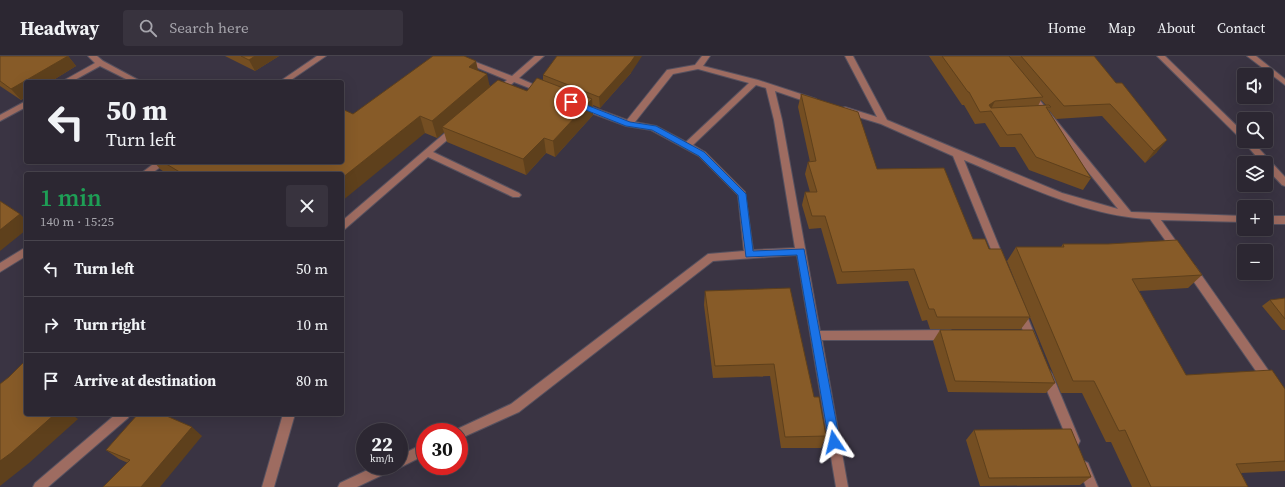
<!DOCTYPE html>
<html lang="en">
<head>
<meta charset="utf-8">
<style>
  body { margin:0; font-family:"Source Serif 4",serif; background:#38333e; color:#f1f3f6; height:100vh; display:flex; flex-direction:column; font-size:15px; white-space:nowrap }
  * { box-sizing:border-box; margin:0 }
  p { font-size:13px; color:#a6a5ac }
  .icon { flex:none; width:22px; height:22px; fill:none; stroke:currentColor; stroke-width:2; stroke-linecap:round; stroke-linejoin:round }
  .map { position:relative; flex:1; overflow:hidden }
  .sheet { position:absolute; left:24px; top:116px; width:320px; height:244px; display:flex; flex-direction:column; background:#2c2732; border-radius:4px; box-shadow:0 4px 16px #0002,0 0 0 1px #48444d }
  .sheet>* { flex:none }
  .guide { position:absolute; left:24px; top:24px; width:320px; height:84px; border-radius:4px; box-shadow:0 4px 16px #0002,0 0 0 1px #48444d; background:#2c2732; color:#f1f3f6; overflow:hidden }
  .buttons { position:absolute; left:1237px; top:12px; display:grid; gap:8px }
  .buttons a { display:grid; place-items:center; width:36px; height:36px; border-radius:4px; background:#2c2732; box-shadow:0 4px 16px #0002,0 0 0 1px #48444d; font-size:20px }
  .speed { position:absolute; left:356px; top:367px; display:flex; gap:8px; font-size:20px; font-weight:700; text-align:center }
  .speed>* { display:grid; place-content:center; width:52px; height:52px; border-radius:50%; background:#2c2732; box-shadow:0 4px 16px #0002,0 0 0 1px #48444d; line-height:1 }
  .speed small { font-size:10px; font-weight:400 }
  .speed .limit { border:6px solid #d22; background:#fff; color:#111 }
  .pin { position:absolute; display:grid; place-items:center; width:34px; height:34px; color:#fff; margin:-17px; border:2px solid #fff; border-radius:50%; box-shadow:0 1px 4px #0007 }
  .me { position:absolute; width:44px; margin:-22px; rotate:350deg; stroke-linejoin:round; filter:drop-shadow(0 0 3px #0008) }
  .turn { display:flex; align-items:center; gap:14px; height:84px; padding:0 16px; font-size:18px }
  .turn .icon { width:52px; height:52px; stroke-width:2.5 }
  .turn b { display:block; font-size:28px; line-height:34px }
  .round { display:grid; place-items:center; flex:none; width:42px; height:42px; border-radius:4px; background:#38333e }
  .headline { display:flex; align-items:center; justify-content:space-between; height:68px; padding:0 16px }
  h1 { font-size:24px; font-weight:600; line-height:30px; color:#1e9e55 }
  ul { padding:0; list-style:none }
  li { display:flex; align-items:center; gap:12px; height:56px; padding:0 16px; border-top:1px solid #48444d }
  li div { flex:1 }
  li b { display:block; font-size:15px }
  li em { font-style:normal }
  header { display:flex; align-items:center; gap:24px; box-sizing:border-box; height:56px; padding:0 20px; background:#2c2732; border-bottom:1px solid #48444d }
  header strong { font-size:19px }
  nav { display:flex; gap:22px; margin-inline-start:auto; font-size:14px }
  .search { width:280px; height:36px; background:#38333e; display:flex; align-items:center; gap:10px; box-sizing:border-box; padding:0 14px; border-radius:4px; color:#a6a5ac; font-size:15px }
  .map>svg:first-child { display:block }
</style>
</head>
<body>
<header>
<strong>Headway</strong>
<div class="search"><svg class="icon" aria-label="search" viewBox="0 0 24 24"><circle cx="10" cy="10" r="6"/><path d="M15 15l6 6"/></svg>Search here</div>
<nav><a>Home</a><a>Map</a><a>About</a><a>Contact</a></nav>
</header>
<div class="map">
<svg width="1285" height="431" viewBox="0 0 1285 431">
  <rect width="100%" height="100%" fill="#3a3443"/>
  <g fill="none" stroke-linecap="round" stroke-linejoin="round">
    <g stroke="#56515f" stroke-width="2">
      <g id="minor">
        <polygon points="88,0 97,0 103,5 142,26 132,26 100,10 71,26 61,26 95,7"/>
        <polygon points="317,0 326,0 288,26 279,26"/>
        <polygon points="449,0 460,0 512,20 535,0 544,0 519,22 546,34 542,37 514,26 500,39 494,39 494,35 507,24"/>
        <path d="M702,0H710L703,10L758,24L816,43L817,45L813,48L775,35L782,64L820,275L950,274L954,276L955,279L954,282L950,284H822L848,431H836L797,199L713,205L519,356L459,383V376H454L455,374L511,348L708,198L744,195L738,139L699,100L651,74L626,70L578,52L577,50L581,47L584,48L627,64L667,14L695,9ZM698,13L749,27L686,86L656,70L635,66L673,18ZM756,29L766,32L774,64L795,192L753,194L745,136L705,96L693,89Z"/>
        <path d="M845,0H853L887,64L1062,137L1118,153L1027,40L1026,38L1030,35L1033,36L1131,156L1244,160V166L1161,164L1183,195L1181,198H1175L1150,163C1088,161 1021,128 964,104L1005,205L1003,208H997L953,100L881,68L842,56L841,54L842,52L845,51L877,61Z"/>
        <polygon points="1157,0 1165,0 1244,77 1244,85 1252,85 1285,121 1285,130 1282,129 1266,112 1266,107 1262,107 1243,85"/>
        <polygon points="1247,0 1256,0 1285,23 1285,29"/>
        <polygon points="26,45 26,51 0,65 0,59"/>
        <polygon points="455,70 458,71 459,73 458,75 433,96 519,137 521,139 519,141 513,141 428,101 345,173 342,174 342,165 452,71"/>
        <polygon points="156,106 167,106 151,118 140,118"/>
        <rect x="1266" y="160" width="19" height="8"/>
        <polygon points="26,191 26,200 0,216 0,207"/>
        <polygon points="1191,209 1195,210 1285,338 1285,352 1281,351 1187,216 1186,213 1187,210"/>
        <polygon points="1020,251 1024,252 1025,255 1038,287 1037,290 1033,292 1029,290 1028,287 1015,255 1016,252"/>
        <polygon points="1046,313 1050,315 1052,318 1080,385 1078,389 1074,391 1070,389 1068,385 1040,318 1042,315"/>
        <polygon points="116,358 130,358 128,362 48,431 33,431 35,427"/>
        <polygon points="283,358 295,358 274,431 262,431"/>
        <polygon points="425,387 425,399 399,412 395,410 393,414 357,431 338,431 340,427 376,410 399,410 399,400"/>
        <polygon points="1084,405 1088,407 1098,431 1086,431 1078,411 1080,407"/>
      </g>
    </g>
    <use href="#minor" fill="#9e6c61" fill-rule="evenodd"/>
  </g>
  <g fill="#744e22" fill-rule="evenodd">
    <polygon points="0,0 68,0 76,10 21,44 0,30"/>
    <polygon points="225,0 279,0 255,15"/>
    <path d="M929,0H1094L1157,96L1145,107L1102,60L1056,63L1049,54L1048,55L1091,122L1083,134L1029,114L1015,91H1000L985,67L975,68L964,49H962ZM1041,44L1046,49L1038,50Z"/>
    <polygon points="478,15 490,30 527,35 543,24 543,19 631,17 600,52 593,49 593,59 555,101 546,97 526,119 447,86 444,76 437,82 425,77 342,118 167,118 160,113 154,106 208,106 210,107 342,106 353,58"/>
    <polygon points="801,38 877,113 973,183 989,193 1030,261 1021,273 930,273 927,264 922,265 908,225 837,228 821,172 809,173 802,149 805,136 810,136 805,118 808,106 810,106 798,51"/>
    <polygon points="1063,188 1202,219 1188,232 1139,235 1186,319 1285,333 1285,415 1241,417 1248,431 1132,431 1111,386 1106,386 1082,337 1061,337 1007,205 1016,191 1061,191"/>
    <polygon points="705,235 814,341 826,380 821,392 781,392 770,320 713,322 704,249"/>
    <polygon points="1285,242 1285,274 1282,274 1262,250 1270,244"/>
    <polygon points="940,274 1055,327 1046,337 948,336 933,285"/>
    <polygon points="974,374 1091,421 1080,429 980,430 966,384"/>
    <polygon points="202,380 128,407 119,403 106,394"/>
  </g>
  <g fill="#5e401c">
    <polygon points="68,0 76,10 50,26 26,26 26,40 21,44 11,33"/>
    <polygon points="255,0 279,0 255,15 249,4"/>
    <polygon points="635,0 642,0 631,17 600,52 599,41"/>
    <polygon points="476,5 480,23 469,11"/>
    <polygon points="487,18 491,36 442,71 444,76 437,82 432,65"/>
    <polygon points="592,43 593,59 555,101 553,85"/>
    <polygon points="995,45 990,55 989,49"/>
    <polygon points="420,60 425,77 342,145 342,122"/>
    <polygon points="544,82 546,97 526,119 523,103"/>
    <polygon points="1167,84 1157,96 1145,107 1154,95"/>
    <polygon points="20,158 26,164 26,174 0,195 0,174"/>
    <polygon points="55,358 71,358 78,363 29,407 0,430 0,405"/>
    <polygon points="192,371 202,380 160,431 141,431"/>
  </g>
  <g fill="#875b28" stroke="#5e401c">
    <polygon points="0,0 68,0 11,33 0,25"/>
    <polygon points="241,0 255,0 249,4"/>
    <polygon points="433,0 464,0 476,5 469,11 487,18 432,65 420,60 342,122 342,118 183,118 163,106 208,106 210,107 212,106 342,106 342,53 353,58"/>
    <polygon points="557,0 635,0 631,6 599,41 543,19"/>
    <polygon points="942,0 1009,0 1043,41 995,45 989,49 991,52 1049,49 1051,51 1046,51 1091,122 1036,101 1021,78 1007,79 991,55 980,56 969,36 968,36"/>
    <polygon points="1021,0 1094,0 1116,27 1122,27 1167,84 1154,95 1110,48 1064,50"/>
    <polygon points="537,22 592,43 553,85 544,82 523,103 442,71 498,24 527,35"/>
    <polygon points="801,38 858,56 877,113 944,112 973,183 985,183 989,193 1001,193 1030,261 937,261 934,253 929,253 914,213 842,216 825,160 812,160 805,136 817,136 808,106 816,105"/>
    <polygon points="0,145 20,158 0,174"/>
    <polygon points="1177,184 1202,219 1132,223 1186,319 1272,314 1285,333 1285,405 1236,408 1248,431 1151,431 1125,374 1119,375 1094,325 1073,325 1016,191 1064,191 1063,188 1108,188"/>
    <polygon points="790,232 814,341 819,341 826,380 785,381 774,308 715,310 705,235"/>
    <polygon points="1285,242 1285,263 1270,244"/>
    <polygon points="940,274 1033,274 1055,327 955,325"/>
    <polygon points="26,304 26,358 55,358 11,397 0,405 0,328 9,321"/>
    <polygon points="138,358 162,358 192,371 141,431 103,431 130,404 106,394"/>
    <polygon points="1071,373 1091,421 989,422 974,374"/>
  </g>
  <polygon fill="#1a73e8" stroke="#114b97" points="571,43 630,66 656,70 704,96 746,138 753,195 804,193 840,386 838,389 834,391 831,389 829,386 797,199 746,201 738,139 699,100 652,74 626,70 568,47 567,46"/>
</svg>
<div class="buttons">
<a><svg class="icon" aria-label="sound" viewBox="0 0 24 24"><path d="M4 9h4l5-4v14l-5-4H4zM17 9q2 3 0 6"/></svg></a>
<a><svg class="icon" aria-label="search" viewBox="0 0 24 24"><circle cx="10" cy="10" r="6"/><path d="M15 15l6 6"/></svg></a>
<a><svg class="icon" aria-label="layers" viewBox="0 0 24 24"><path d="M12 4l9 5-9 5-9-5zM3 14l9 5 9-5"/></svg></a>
<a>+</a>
<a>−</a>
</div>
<div class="speed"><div>22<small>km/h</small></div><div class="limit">30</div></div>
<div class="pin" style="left:571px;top:46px;background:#d93025"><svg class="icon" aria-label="arrive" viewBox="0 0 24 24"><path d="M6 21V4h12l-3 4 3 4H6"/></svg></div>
<svg class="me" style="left:834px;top:386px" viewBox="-20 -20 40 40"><path d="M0-17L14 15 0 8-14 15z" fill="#1a73e8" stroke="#fff" stroke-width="4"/></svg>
<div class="guide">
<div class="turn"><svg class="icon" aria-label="left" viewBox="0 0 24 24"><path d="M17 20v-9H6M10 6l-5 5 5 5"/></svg><div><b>50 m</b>Turn left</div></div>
</div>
<section class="sheet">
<div class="headline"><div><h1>1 min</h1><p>140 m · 15:25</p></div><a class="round"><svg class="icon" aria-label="close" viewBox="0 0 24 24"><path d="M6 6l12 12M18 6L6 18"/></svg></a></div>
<ul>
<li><svg class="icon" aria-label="left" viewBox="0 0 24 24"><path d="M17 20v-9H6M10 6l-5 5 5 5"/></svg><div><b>Turn left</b></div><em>50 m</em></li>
<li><svg class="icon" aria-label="right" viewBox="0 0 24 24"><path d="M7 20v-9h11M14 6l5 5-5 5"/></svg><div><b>Turn right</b></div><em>10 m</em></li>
<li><svg class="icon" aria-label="arrive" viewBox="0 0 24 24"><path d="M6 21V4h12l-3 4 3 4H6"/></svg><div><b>Arrive at destination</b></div><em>80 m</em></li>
</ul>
</section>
</div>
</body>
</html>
